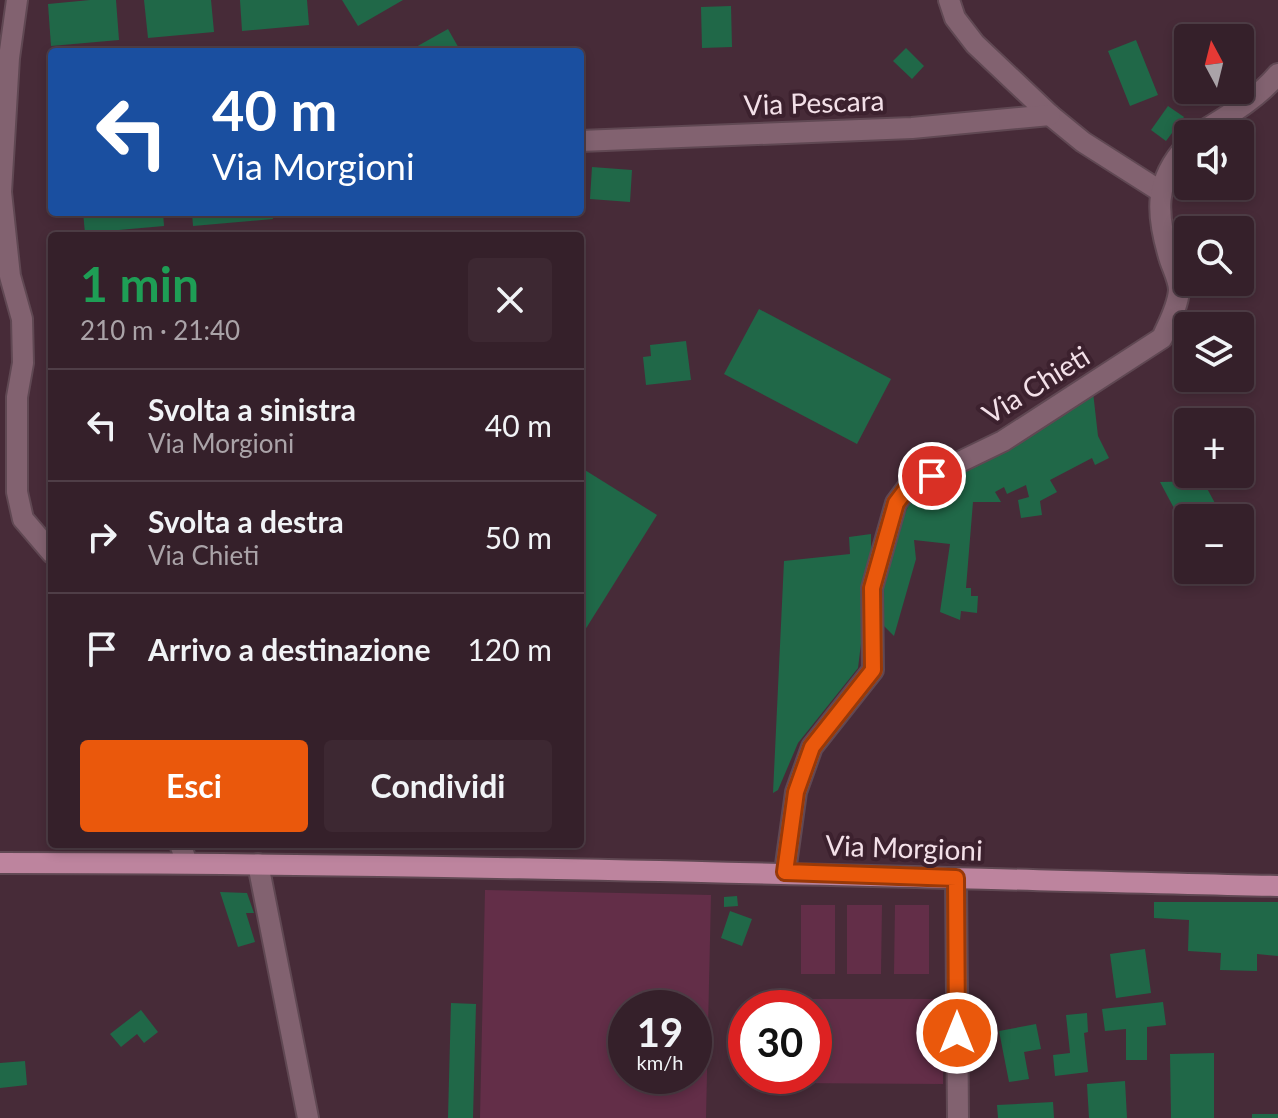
<!DOCTYPE html>
<html lang="it">
<head>
<meta charset="utf-8">
<style>
  body { margin:0; font-family:Lato,sans-serif; background:#3d2832; color:#f1f3f6; height:100vh; display:flex; flex-direction:column; font-size:30px; white-space:nowrap }
  * { box-sizing:border-box; margin:0 }
  p { font-size:26px; color:#aaa3a8 }
  .icon { flex:none; width:44px; height:44px; fill:none; stroke:currentColor; stroke-width:2; stroke-linecap:round; stroke-linejoin:round }
  .map { position:relative; flex:1; overflow:hidden }
  .side { position:absolute; left:48px; top:232px; width:536px; height:616px; display:flex; flex-direction:column; background:#35202a; border-radius:8px; box-shadow:0 4px 12px #0003,0 0 0 2px #4f3e47 }
  .side>* { flex:none }
  .hud { position:absolute; left:48px; top:48px; width:536px; height:168px; border-radius:8px; box-shadow:0 4px 12px #0003,0 0 0 2px #4f3e47; background:#1a4fa0; color:#fff; overflow:hidden }
  .needle { width:52px; rotate:353deg }
  .tools { position:absolute; left:1174px; top:24px; display:grid; gap:16px }
  .tools a { display:grid; place-items:center; width:80px; height:80px; border-radius:8px; background:#35202a; box-shadow:0 4px 12px #0003,0 0 0 2px #4f3e47; font-size:40px }
  .speed { position:absolute; left:608px; top:990px; display:flex; gap:16px; font-size:40px; font-weight:700; text-align:center }
  .speed>* { display:grid; place-content:center; width:104px; height:104px; border-radius:50%; background:#35202a; box-shadow:0 4px 12px #0003,0 0 0 2px #4f3e47; line-height:1 }
  .speed small { font-size:20px; font-weight:400 }
  .speed .limit { border:12px solid #d22; background:#fff; color:#111 }
  .pin { position:absolute; display:grid; place-items:center; width:68px; height:68px; color:#fff; margin:-34px; border:4px solid #fff; border-radius:50%; box-shadow:0 2px 8px #0007 }
  .me { position:absolute; width:88px; margin:-44px; rotate:0deg; stroke-linejoin:round; filter:drop-shadow(0 0 6px #0008) }
  .turn { display:flex; align-items:center; gap:28px; height:168px; padding:0 32px; font-size:36px }
  .turn .icon { width:104px; height:104px; stroke-width:2.5 }
  .turn b { display:block; font-size:56px; line-height:68px }
  .round { display:grid; place-items:center; flex:none; width:84px; height:84px; border-radius:8px; background:#3d2832 }
  .summary { display:flex; align-items:center; justify-content:space-between; height:136px; padding:0 32px }
  h1 { font-size:48px; font-weight:700; line-height:60px; color:#1e9e55 }
  .cta { display:flex; gap:16px; margin-top:auto; padding:16px 32px }
  .cta a { flex:1; height:92px; border-radius:8px; background:#ea580c; color:#fff; font-size:32px; font-weight:700; line-height:92px; text-align:center }
  .cta a+a { background:#3d2832; color:#f1f3f6 }
  ul { padding:0; list-style:none }
  li { display:flex; align-items:center; gap:24px; height:112px; padding:0 32px; border-top:2px solid #4f3e47 }
  li div { flex:1 }
  li b { display:block; font-size:30px }
  li em { font-style:normal }
  .map>svg:first-child { display:block }
</style>
</head>
<body>
<div class="map">
<svg width="1278" height="1118" viewBox="0 0 1278 1118">
  <rect width="100%" height="100%" fill="#472b38"/>
  <g fill="#632e48" fill-rule="evenodd">
    <path d="M485,890L711,895L706,1118H480ZM626,1008H694V1076H626Z"/>
    <rect x="801" y="905" width="34" height="69"/>
    <polygon points="847,905 882,905 881,974 847,974"/>
    <polygon points="895,905 929,905 929,974 894,974"/>
    <polygon points="791,999 943,999 943,1084 790,1083 790,1076 814,1076 814,1008 791,1008"/>
  </g>
  <g fill="#206848">
    <polygon points="90,0 116,0 119,40 51,46 48,4"/>
    <polygon points="144,0 211,0 214,32 148,38"/>
    <polygon points="240,0 307,0 309,25 242,31"/>
    <polygon points="342,0 403,0 358,26"/>
    <polygon points="731,6 732,47 702,48 701,7"/>
    <polygon points="448,29 461,52 407,52"/>
    <polygon points="1136,40 1158,95 1130,106 1108,51"/>
    <polygon points="906,48 924,66 912,79 893,61"/>
    <polygon points="1168,106 1184,117 1166,141 1151,130"/>
    <polygon points="592,167 632,170 630,202 590,199"/>
    <polygon points="83,212 163,212 164,226 85,233"/>
    <polygon points="192,212 272,212 273,219 193,226"/>
    <polygon points="302,212 343,212 343,214 302,218"/>
    <polygon points="1188,242 1188,270 1183,272 1173,248"/>
    <polygon points="759,309 891,379 857,444 724,374"/>
    <polygon points="686,341 691,380 646,385 643,357 651,356 650,345"/>
    <polygon points="1093,392 1098,436 1109,458 1095,465 1092,458 1050,480 1057,492 1040,501 1042,515 1021,518 1018,500 1029,497 1026,485 1007,494 1004,487 995,492 1001,502 973,502 966,588 971,588 971,596 978,596 977,613 961,611 960,620 940,612 950,544 914,540 916,559 894,636 882,624 881,590 895,538 914,492"/>
    <polygon points="580,467 657,515 580,638"/>
    <polygon points="1203,481 1223,518 1188,518 1188,524 1183,525 1160,482"/>
    <polygon points="871,534 871,563 858,668 798,743 778,790 773,793 784,561 850,554 849,537"/>
    <polygon points="220,892 247,893 254,913 246,913 255,942 238,947"/>
    <polygon points="737,896 738,906 724,907 724,897"/>
    <polygon points="1154,902 1278,902 1278,956 1257,954 1257,971 1220,970 1221,953 1188,951 1189,920 1154,918"/>
    <polygon points="730,911 752,919 742,946 721,938"/>
    <polygon points="1145,949 1151,993 1116,998 1110,954"/>
    <polygon points="1163,1002 1166,1025 1147,1027 1147,1060 1126,1060 1126,1029 1105,1031 1102,1009"/>
    <polygon points="451,1003 476,1004 473,1118 448,1118"/>
    <polygon points="141,1010 158,1032 144,1043 137,1034 121,1047 110,1034"/>
    <polygon points="1087,1013 1088,1032 1084,1033 1088,1072 1055,1076 1053,1055 1070,1053 1066,1015"/>
    <polygon points="1036,1024 1041,1049 1024,1052 1029,1079 1009,1082 999,1031"/>
    <polygon points="1214,1053 1214,1118 1171,1118 1170,1054"/>
    <polygon points="25,1061 27,1085 0,1088 0,1063"/>
    <polygon points="1125,1081 1127,1118 1089,1118 1087,1084"/>
    <polygon points="1053,1102 1054,1118 998,1118 997,1105"/>
    <rect x="1252" y="1114" width="26" height="4"/>
  </g>
  <g fill="none" stroke-linecap="round" stroke-linejoin="round">
    <g stroke="#604853" stroke-width="24">
      <g id="minor">
        <polyline points="17,0 9,58 1,192 10,276 22,319 23,363 17,397 17,492 23,519 52,553"/>
        <polyline points="949,0 955,18 975,44 1050,115 1083,142 1160,191"/>
        <path d="M1198,134C1227,116 1256,100 1278,74"/>
        <polyline points="580,141 912,128 1050,115"/>
        <polyline points="180,844 187,863"/>
        <polyline points="258,864 308,1118"/>
        <path d="M785,872L796,792L812,747L873,670L872,588L896,503L908,487L1003,441L1162,338C1168,324 1178,307 1179,290C1179,281 1173,269 1170,260C1156,215 1153,181 1188,144"/>
        <polyline points="956,878 958,1118"/>
      </g>
    </g>
    <g stroke="#604853" stroke-width="24">
      <path id="major" d="M0,863C426,863 852,876 1278,886"/>
    </g>
    <use href="#minor" stroke="#826270" stroke-width="20"/>
    <use href="#major" stroke="#bd849e" stroke-width="20"/>
  </g>
  <g fill="none" stroke-linecap="round" stroke-linejoin="round">
    <g stroke="#983908" stroke-width="20">
      <polyline id="route" points="932,476 908,487 896,503 872,588 873,670 812,747 796,792 785,872 956,878 957,1033"/>
    </g>
    <use href="#route" stroke="#ea580c" stroke-width="14"/>
  </g>
  <g text-anchor="middle" stroke-width="8" stroke-linejoin="round" paint-order="stroke">
    <g font-size="28" fill="#f3e0e8" stroke="#3c212e">
      <text transform="translate(814 103) rotate(-2)" y="10">Via Pescara</text>
      <text transform="translate(1036 385) rotate(-32)" y="10">Via Chieti</text>
      <text transform="translate(904 848) rotate(2)" y="10">Via Morgioni</text>
    </g>
  </g>
</svg>
<div class="tools">
<a><svg class="needle" viewBox="-14 -14 28 28"><path d="M0-13l5 13h-10z" fill="#e53935"/><path d="M0 13l5-13h-10z" fill="#aaa3a8"/></svg></a>
<a><svg class="icon" aria-label="sound" viewBox="0 0 24 24"><path d="M4 9h4l5-4v14l-5-4H4zM17 9q2 3 0 6"/></svg></a>
<a><svg class="icon" aria-label="search" viewBox="0 0 24 24"><circle cx="10" cy="10" r="6"/><path d="M15 15l6 6"/></svg></a>
<a><svg class="icon" aria-label="layers" viewBox="0 0 24 24"><path d="M12 4l9 5-9 5-9-5zM3 14l9 5 9-5"/></svg></a>
<a>+</a>
<a>−</a>
</div>
<div class="speed"><div>19<small>km/h</small></div><div class="limit">30</div></div>
<div class="pin" style="left:932px;top:476px;background:#d93025"><svg class="icon" aria-label="arrive" viewBox="0 0 24 24"><path d="M6 21V4h12l-3 4 3 4H6"/></svg></div>
<svg class="me" style="left:957px;top:1033px" viewBox="-20 -20 40 40"><circle r="17" fill="#ea580c" stroke="#fff" stroke-width="3"/><path d="M0-11L8 9 0 5-8 9z" fill="#fff"/></svg>
<div class="hud">
<div class="turn"><svg class="icon" aria-label="left" viewBox="0 0 24 24"><path d="M17 20v-9H6M10 6l-5 5 5 5"/></svg><div><b>40 m</b>Via Morgioni</div></div>
</div>
<section class="side">
<div class="summary"><div><h1>1 min</h1><p>210 m · 21:40</p></div><a class="round"><svg class="icon" aria-label="close" viewBox="0 0 24 24"><path d="M6 6l12 12M18 6L6 18"/></svg></a></div>
<ul>
<li><svg class="icon" aria-label="left" viewBox="0 0 24 24"><path d="M17 20v-9H6M10 6l-5 5 5 5"/></svg><div><b>Svolta a sinistra</b><p>Via Morgioni</p></div><em>40 m</em></li>
<li><svg class="icon" aria-label="right" viewBox="0 0 24 24"><path d="M7 20v-9h11M14 6l5 5-5 5"/></svg><div><b>Svolta a destra</b><p>Via Chieti</p></div><em>50 m</em></li>
<li><svg class="icon" aria-label="arrive" viewBox="0 0 24 24"><path d="M6 21V4h12l-3 4 3 4H6"/></svg><div><b>Arrivo a destinazione</b></div><em>120 m</em></li>
</ul>
<div class="cta"><a>Esci</a><a>Condividi</a></div>
</section>
</div>
</body>
</html>
